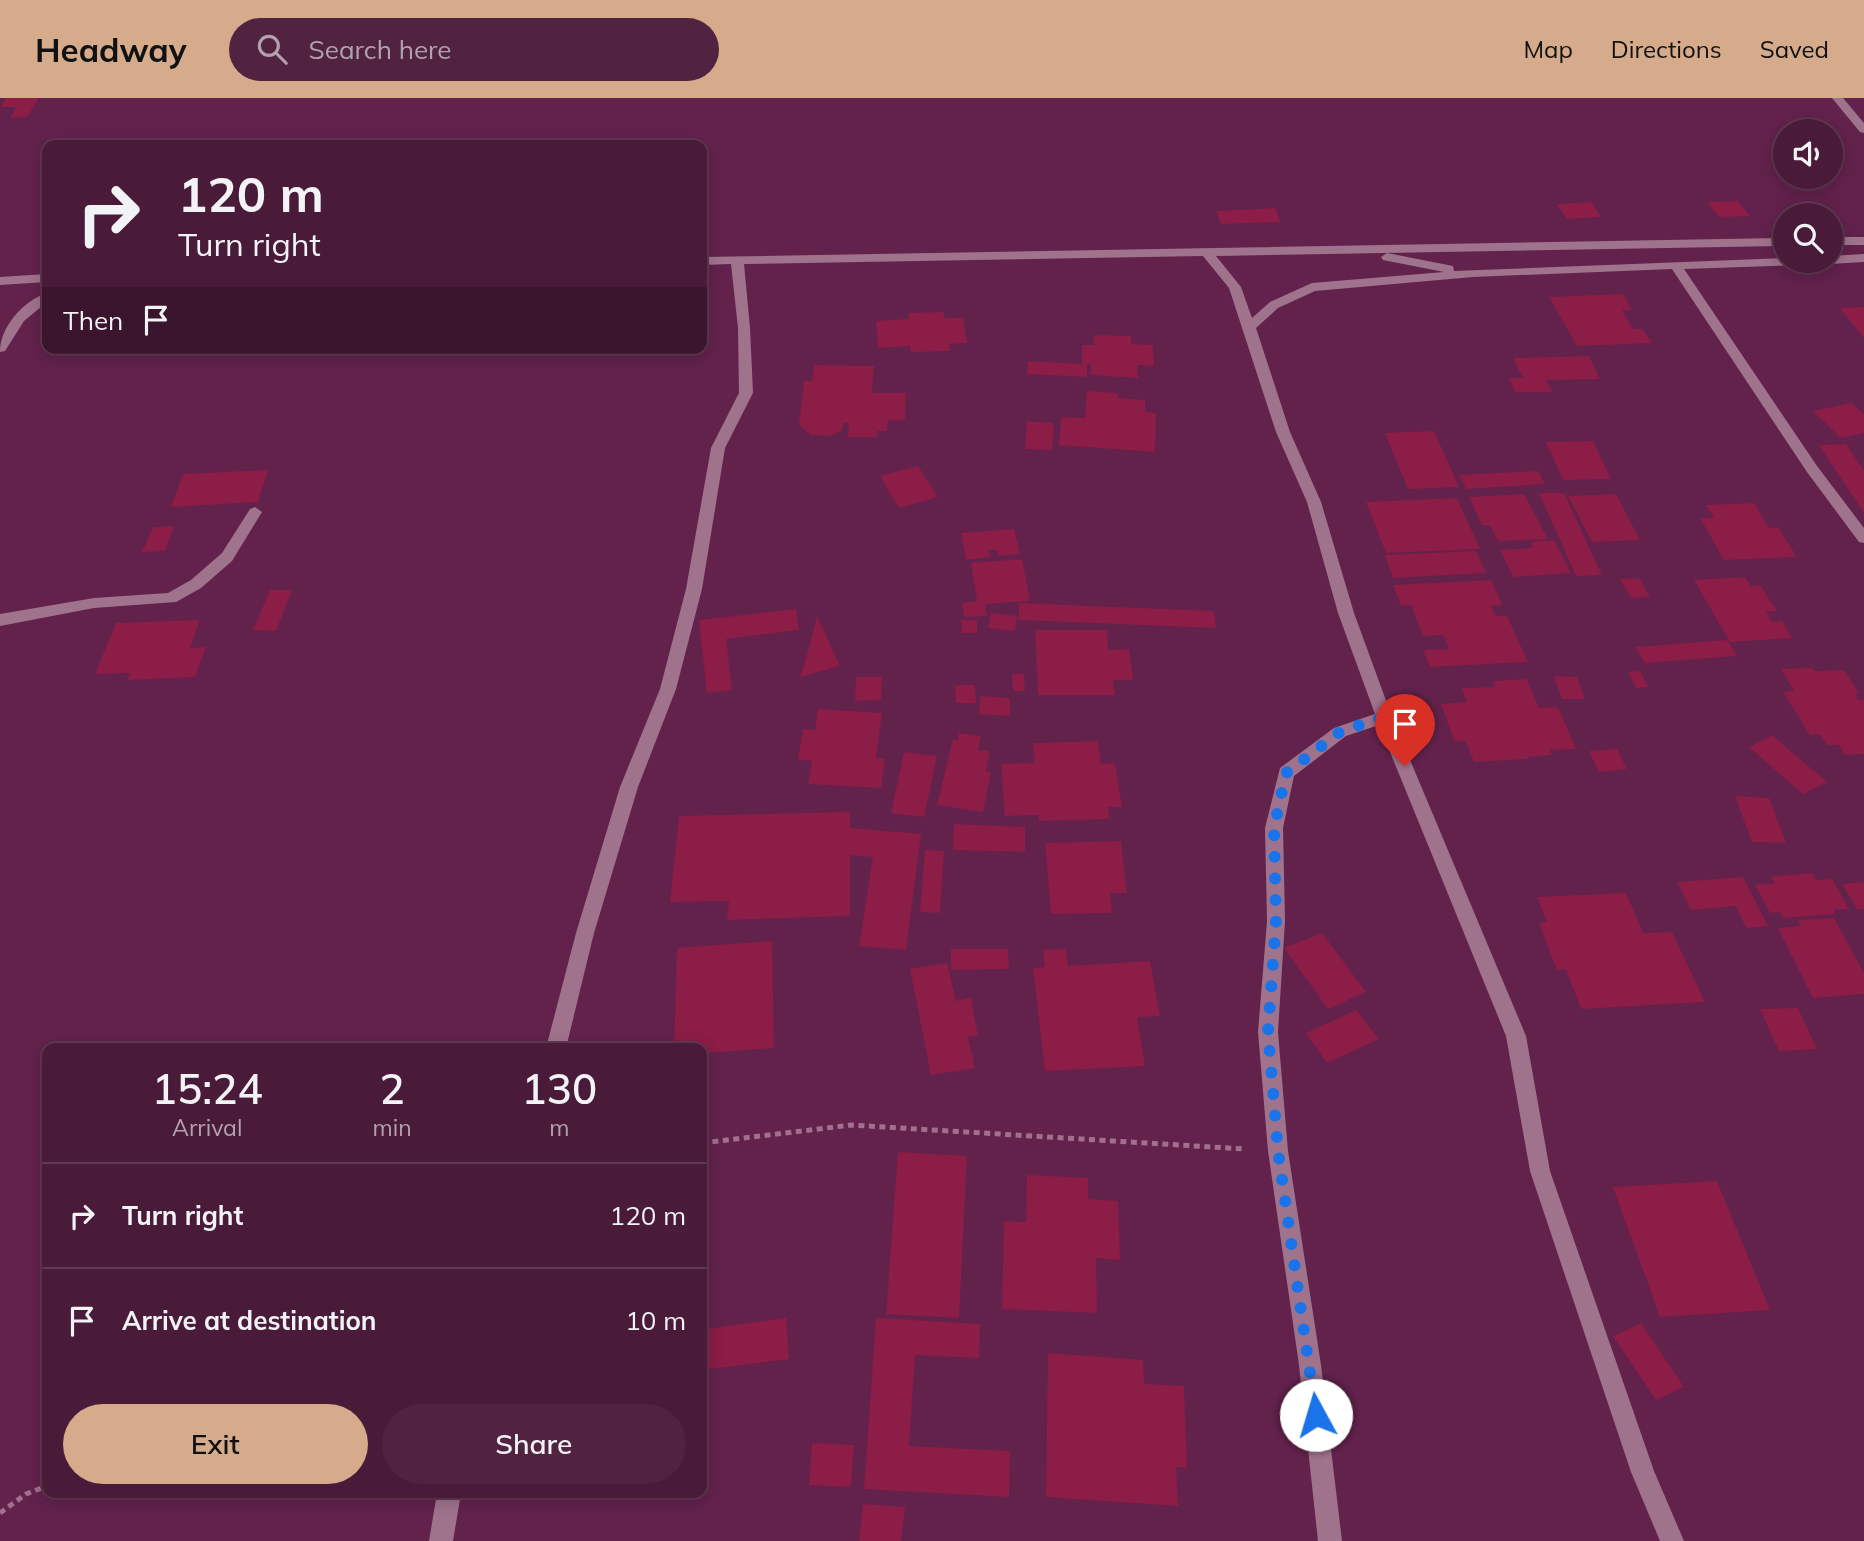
<!DOCTYPE html>
<html lang="en">
<head>
<meta charset="utf-8">
<style>
  body { margin:0; font-family:Mulish,sans-serif; background:#512341; color:#f1f3f6; height:100vh; display:flex; flex-direction:column; font-size:26px; white-space:nowrap }
  * { box-sizing:border-box; margin:0 }
  p { font-size:23px; color:#b2a1ae }
  .icon { flex:none; width:38px; height:38px; fill:none; stroke:currentColor; stroke-width:2; stroke-linecap:round; stroke-linejoin:round }
  .map { position:relative; flex:1; overflow:hidden }
  .drawer { position:absolute; left:42px; top:945px; width:665px; height:455px; display:flex; flex-direction:column; background:#4a1a39; border-radius:14px; box-shadow:0 4px 18px #0003,0 0 0 2px #613853 }
  .drawer>* { flex:none }
  .guide { position:absolute; left:42px; top:42px; width:665px; height:214px; border-radius:14px; box-shadow:0 4px 18px #0003,0 0 0 2px #613853; background:#4a1a39; color:#f1f3f6; overflow:hidden }
  .fabs { position:absolute; left:1773px; top:21px; display:grid; gap:14px }
  .fabs a { display:grid; place-items:center; width:70px; height:70px; border-radius:50%; background:#4a1a39; box-shadow:0 4px 18px #0003,0 0 0 2px #613853; font-size:35px }
  .pin { position:absolute; display:grid; place-items:center; width:60px; height:60px; color:#fff; margin:-72px -30px; border-radius:50% 50% 50% 0; rotate:-45deg; box-shadow:0 0 7px #0007 }
  .pin .icon { rotate:45deg }
  .me { position:absolute; width:77px; margin:-38px; rotate:354deg; stroke-linejoin:round; filter:drop-shadow(0 0 5px #0008) }
  .turn { display:flex; align-items:center; gap:24px; height:147px; padding:0 21px; font-size:32px }
  .turn .icon { width:91px; height:91px; stroke-width:2.5 }
  .turn b { display:block; font-size:49px; line-height:60px }
  .then { display:flex; align-items:center; height:66px; padding:0 21px; background:#0003; gap:14px; font-size:26px }
  .eta { display:flex; justify-content:space-evenly; align-items:center; height:119px; text-align:center }
  .eta b { font-size:42px; font-weight:600; line-height:49px }
  .button { display:flex; gap:14px; margin-top:auto; padding:14px 21px }
  .button a { flex:1; height:80px; border-radius:42px; background:#d6ab8b; color:#111; font-size:28px; font-weight:600; line-height:80px; text-align:center }
  .button a+a { background:#512341; color:#f1f3f6 }
  ul { padding:0; list-style:none }
  li { display:flex; align-items:center; gap:21px; height:105px; padding:0 21px; border-top:2px solid #613853 }
  li div { flex:1 }
  li b { display:block; font-size:26px }
  li em { font-style:normal }
  header { display:flex; align-items:center; gap:42px; box-sizing:border-box; height:98px; padding:0 35px; background:#d6ab8b; color:#111 }
  header strong { font-size:33px }
  nav { display:flex; gap:38px; margin-inline-start:auto; font-size:24px }
  .search { width:490px; height:63px; background:#512341; display:flex; align-items:center; gap:18px; box-sizing:border-box; padding:0 24px; border-radius:38px; color:#b2a1ae; font-size:26px }
  .map>svg:first-child { display:block }
</style>
</head>
<body>
<header>
<strong>Headway</strong>
<div class="search"><svg class="icon" aria-label="search" viewBox="0 0 24 24"><circle cx="10" cy="10" r="6"/><path d="M15 15l6 6"/></svg>Search here</div>
<nav><a>Map</a><a>Directions</a><a>Saved</a></nav>
</header>
<div class="map">
<svg width="1864" height="1443" viewBox="0 0 1864 1443">
  <rect width="100%" height="100%" fill="#62224c"/>
  <g fill="#8b1d46">
    <polygon points="6,0 39,0 27,19 10,20 17,9 1,9"/>
    <polygon points="1738,103 1750,118 1719,119 1707,104"/>
    <polygon points="1591,104 1601,119 1567,121 1557,106"/>
    <polygon points="1275,110 1281,124 1221,126 1216,113"/>
    <polygon points="1623,196 1632,212 1622,212 1633,231 1643,231 1652,245 1577,248 1549,199"/>
    <polygon points="1864,209 1864,240 1840,210"/>
    <polygon points="944,214 945,220 963,220 967,245 949,246 950,253 911,254 910,248 878,250 876,223 909,221 909,215"/>
    <polygon points="1093,237 1131,238 1131,246 1153,247 1154,268 1137,267 1138,280 1091,277 1091,266 1087,266 1087,279 1027,276 1028,263 1082,266 1082,247 1094,247"/>
    <polygon points="1589,258 1600,281 1546,282 1553,294 1515,294 1509,280 1523,280 1513,260"/>
    <polygon points="814,267 874,268 872,295 906,295 905,322 888,322 887,333 877,333 877,339 848,339 849,325 843,325 842,332 831,338 811,337 799,327 804,283 812,283"/>
    <polygon points="1087,293 1118,295 1118,300 1145,302 1145,314 1156,315 1155,354 1059,347 1061,319 1085,320"/>
    <polygon points="1852,305 1864,316 1864,335 1841,340 1813,313"/>
    <polygon points="1027,323 1054,325 1052,352 1025,351"/>
    <polygon points="1434,333 1459,389 1408,391 1385,335"/>
    <polygon points="1593,343 1611,381 1563,382 1546,344"/>
    <polygon points="1846,346 1864,373 1864,415 1819,347"/>
    <polygon points="918,368 938,399 899,410 880,378"/>
    <polygon points="268,372 258,404 171,409 183,376"/>
    <polygon points="1538,373 1545,386 1466,391 1459,377"/>
    <polygon points="1539,395 1564,395 1602,477 1576,478"/>
    <polygon points="1524,396 1548,441 1498,443 1490,427 1482,427 1469,399"/>
    <polygon points="1616,396 1640,442 1592,444 1568,398"/>
    <polygon points="1457,400 1480,451 1386,455 1366,404"/>
    <polygon points="1754,405 1769,430 1778,429 1797,459 1724,462 1700,420 1714,420 1706,407"/>
    <polygon points="174,428 165,453 142,454 153,429"/>
    <polygon points="1014,431 1020,456 998,458 997,452 988,452 990,459 966,462 961,435"/>
    <polygon points="1554,442 1571,475 1513,479 1500,452 1533,450 1530,444"/>
    <polygon points="1476,453 1486,475 1393,480 1385,457"/>
    <polygon points="1022,461 1030,503 985,506 987,518 964,519 962,505 977,503 971,465"/>
    <polygon points="1745,479 1751,488 1760,487 1777,513 1766,514 1772,524 1782,523 1792,540 1730,544 1694,482"/>
    <polygon points="1639,480 1650,499 1631,500 1620,481"/>
    <polygon points="1491,482 1502,507 1491,508 1496,518 1507,518 1528,564 1430,569 1423,552 1449,551 1443,537 1423,538 1411,507 1401,508 1393,487"/>
    <polygon points="270,492 292,492 276,533 253,532"/>
    <polygon points="1019,505 1214,513 1216,530 1019,522"/>
    <polygon points="796,511 799,532 726,541 732,592 707,595 699,522"/>
    <polygon points="991,515 1017,518 1015,533 988,530"/>
    <polygon points="817,518 840,568 800,579 809,550"/>
    <polygon points="200,522 190,550 206,549 195,579 127,582 130,575 95,576 116,525"/>
    <polygon points="961,522 977,522 977,535 962,535"/>
    <polygon points="1035,532 1107,532 1108,552 1129,551 1133,582 1113,582 1115,597 1038,597"/>
    <polygon points="1727,542 1737,558 1645,565 1635,549"/>
    <polygon points="1812,570 1815,573 1844,572 1859,595 1855,595 1858,602 1864,602 1864,656 1845,657 1839,647 1827,647 1820,636 1810,637 1783,594 1794,593 1781,571"/>
    <polygon points="1640,573 1648,589 1636,590 1628,574"/>
    <polygon points="1012,576 1024,576 1025,593 1013,593"/>
    <polygon points="1554,578 1577,579 1585,601 1562,601"/>
    <polygon points="856,579 882,579 881,602 855,603"/>
    <polygon points="1527,581 1539,610 1558,609 1576,651 1550,652 1552,657 1527,659 1528,661 1474,664 1466,643 1455,644 1441,606 1467,604 1462,590 1496,589 1493,583"/>
    <polygon points="955,587 975,587 976,605 956,605"/>
    <polygon points="980,598 1010,600 1010,618 979,616"/>
    <polygon points="818,611 882,615 876,660 885,661 881,690 808,686 812,663 798,662 803,631 815,632"/>
    <polygon points="959,635 981,638 978,652 990,653 986,673 991,674 983,714 937,707 953,641 958,642"/>
    <polygon points="1772,637 1827,684 1803,696 1749,649"/>
    <polygon points="1098,643 1101,666 1115,665 1122,709 1108,709 1109,721 1039,723 1039,717 1005,718 1001,666 1035,665 1033,645"/>
    <polygon points="1617,651 1627,671 1599,674 1589,653"/>
    <polygon points="904,654 937,658 924,719 891,715"/>
    <polygon points="1735,698 1769,700 1786,745 1752,744"/>
    <polygon points="850,714 850,730 921,736 906,852 859,848 873,759 850,757 850,818 727,822 729,803 670,804 679,718"/>
    <polygon points="954,726 1025,729 1025,754 953,752"/>
    <polygon points="1121,743 1127,795 1110,795 1112,815 1051,816 1045,745"/>
    <polygon points="925,752 944,753 940,815 920,814"/>
    <polygon points="1812,775 1816,782 1832,781 1849,811 1834,812 1835,816 1783,820 1780,814 1770,815 1755,787 1775,785 1771,779"/>
    <polygon points="1743,779 1768,828 1746,830 1736,808 1691,812 1677,784"/>
    <polygon points="1864,784 1864,811 1857,811 1842,786"/>
    <polygon points="1626,795 1643,835 1672,834 1705,904 1581,911 1566,871 1557,872 1539,825 1547,824 1537,799"/>
    <polygon points="1834,820 1864,875 1864,896 1813,900 1778,830 1801,828 1798,822"/>
    <polygon points="1322,835 1366,894 1328,911 1284,850"/>
    <polygon points="772,843 774,950 702,955 702,950 674,950 677,850"/>
    <polygon points="951,851 1008,851 1009,871 951,872"/>
    <polygon points="1066,851 1068,868 1150,863 1160,918 1137,919 1145,968 1045,973 1033,870 1045,869 1043,852"/>
    <polygon points="947,865 956,903 971,900 978,938 968,939 975,970 931,977 910,871"/>
    <polygon points="1798,910 1817,951 1779,953 1760,911"/>
    <polygon points="1356,912 1379,941 1327,965 1306,935"/>
    <polygon points="898,1054 967,1058 959,1220 886,1216"/>
    <polygon points="1027,1077 1088,1080 1088,1101 1118,1103 1120,1162 1096,1160 1097,1215 1002,1211 1004,1123 1026,1124"/>
    <polygon points="1717,1083 1770,1212 1660,1219 1613,1089"/>
    <polygon points="786,1220 789,1261 709,1271 707,1231"/>
    <polygon points="876,1220 980,1226 979,1260 915,1257 909,1348 1010,1353 1009,1399 864,1391"/>
    <polygon points="1641,1225 1684,1289 1656,1302 1613,1238"/>
    <polygon points="1048,1255 1143,1262 1144,1286 1184,1288 1187,1370 1176,1369 1178,1408 1046,1399"/>
    <polygon points="812,1345 854,1347 851,1389 809,1387"/>
    <polygon points="863,1406 905,1409 901,1443 859,1443"/>
  </g>
  <g fill="none" stroke-linecap="round" stroke-linejoin="round">
    <g stroke="#a26f8f" stroke-width="5" stroke-dasharray="6 4.5" stroke-linecap="butt">
      <polyline points="702,1045 851,1027 1245,1051"/>
      <polyline points="0,1415 26,1396 47,1388"/>
    </g>
    <g fill="#a0738d" fill-rule="evenodd">
      <polygon points="1832,0 1843,0 1864,25 1864,35 1860,34"/>
      <rect x="1830" y="139" width="34" height="8"/>
      <polygon points="1785,140 1785,148 1216,158 1241,189 1252,220 1270,204 1312,185 1444,174 1383,162 1381,159 1387,155 1453,168 1454,173 1785,160 1785,163 1807,163 1801,167 1684,171 1817,368 1864,430 1864,445 1859,444 1807,374 1672,171 1473,179 1315,193 1278,210 1256,230 1290,334 1321,404 1354,515 1392,619 1526,938 1550,1073 1654,1373 1684,1443 1660,1443 1631,1374 1530,1073 1506,938 1379,627 1346,638 1294,678 1283,730 1285,823 1278,934 1288,1053 1321,1267 1342,1443 1318,1443 1299,1267 1268,1053 1258,934 1267,823 1265,730 1280,670 1334,630 1375,616 1338,515 1307,404 1276,334 1229,190 1203,158 744,166 750,230 753,295 725,350 702,491 676,591 638,689 594,835 566,950 546,950 576,835 620,689 660,591 686,491 711,350 739,295 738,230 731,166 702,167 702,159"/>
      <polygon points="1864,156 1864,164 1830,166 1824,163 1830,163 1830,158"/>
      <polygon points="47,176 47,184 0,187 0,179"/>
      <path d="M47,195V204L24,223L5,253L0,254C0,229 23,203 47,195Z"/>
      <polygon points="255,409 262,414 232,463 201,490 176,504 94,510 0,528 0,516 94,500 168,495 191,482 222,455 250,411"/>
      <polygon points="437,1395 461,1395 453,1443 429,1443"/>
    </g>
  </g>
  <g fill="none" stroke-linecap="round" stroke-linejoin="round">
    <polyline stroke="#1a73e8" stroke-width="12" stroke-dasharray="0 21.6" points="1316,1317 1278,1053 1268,934 1276,823 1274,730 1286,675 1340,634 1384,619 1405,668"/>
  </g>
</svg>
<div class="fabs">
<a><svg class="icon" aria-label="sound" viewBox="0 0 24 24"><path d="M4 9h4l5-4v14l-5-4H4zM17 9q2 3 0 6"/></svg></a>
<a><svg class="icon" aria-label="search" viewBox="0 0 24 24"><circle cx="10" cy="10" r="6"/><path d="M15 15l6 6"/></svg></a>
</div>
<div class="pin" style="left:1405px;top:668px;background:#d93025"><svg class="icon" aria-label="arrive" viewBox="0 0 24 24"><path d="M6 21V4h12l-3 4 3 4H6"/></svg></div>
<svg class="me" style="left:1316px;top:1317px" viewBox="-20 -20 40 40"><circle r="19" fill="#fff"/><path d="M0-13L10 11 0 6-10 11z" fill="#1a73e8"/></svg>
<div class="guide">
<div class="turn"><svg class="icon" aria-label="right" viewBox="0 0 24 24"><path d="M7 20v-9h11M14 6l5 5-5 5"/></svg><div><b>120 m</b>Turn right</div></div>
<div class="then">Then<svg class="icon" aria-label="arrive" viewBox="0 0 24 24"><path d="M6 21V4h12l-3 4 3 4H6"/></svg></div>
</div>
<section class="drawer">
<div class="eta">
<div><b>15:24</b><p>Arrival</p></div>
<div><b>2</b><p>min</p></div>
<div><b>130</b><p>m</p></div>
</div>
<ul>
<li><svg class="icon" aria-label="right" viewBox="0 0 24 24"><path d="M7 20v-9h11M14 6l5 5-5 5"/></svg><div><b>Turn right</b></div><em>120 m</em></li>
<li><svg class="icon" aria-label="arrive" viewBox="0 0 24 24"><path d="M6 21V4h12l-3 4 3 4H6"/></svg><div><b>Arrive at destination</b></div><em>10 m</em></li>
</ul>
<div class="button"><a>Exit</a><a>Share</a></div>
</section>
</div>
</body>
</html>
